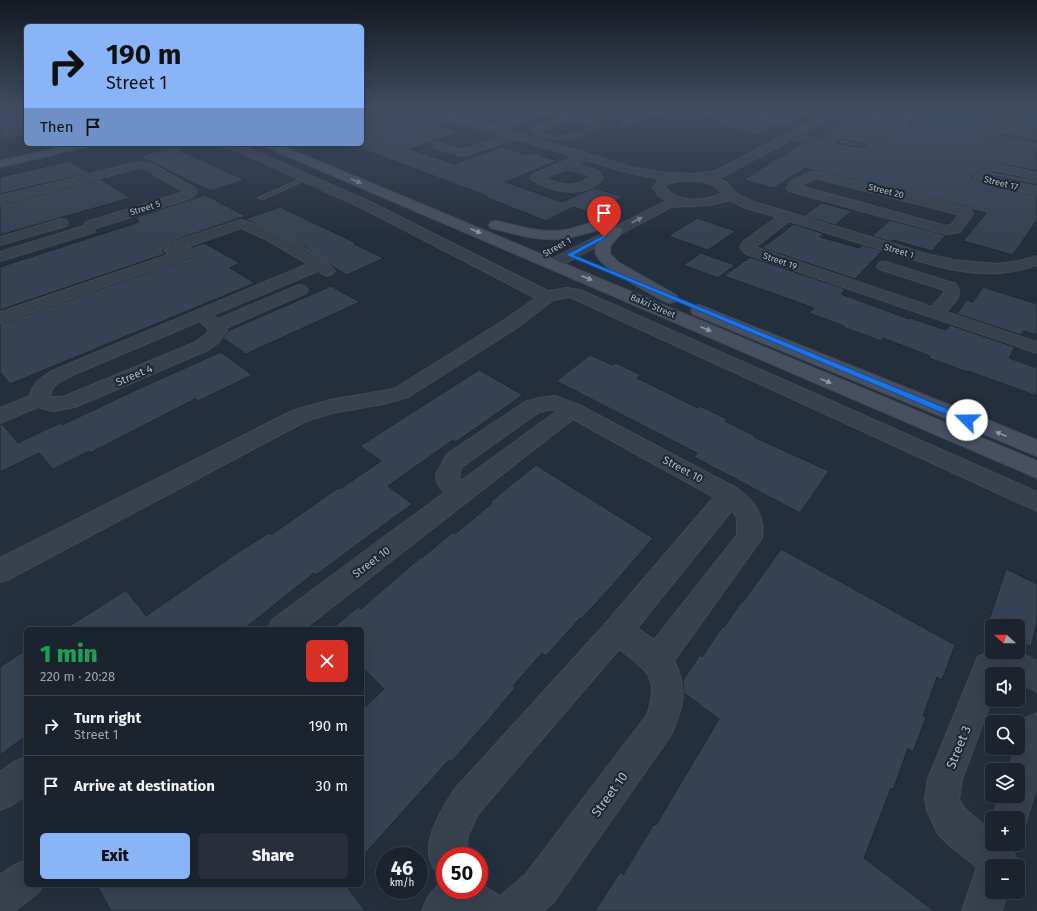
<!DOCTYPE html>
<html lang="en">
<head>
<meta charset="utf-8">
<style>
  body { margin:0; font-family:"Fira Sans",sans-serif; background:#282f3a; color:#f1f3f6; height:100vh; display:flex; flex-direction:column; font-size:15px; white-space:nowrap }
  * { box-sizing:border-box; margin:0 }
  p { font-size:13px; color:#a0a4aa }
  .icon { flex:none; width:22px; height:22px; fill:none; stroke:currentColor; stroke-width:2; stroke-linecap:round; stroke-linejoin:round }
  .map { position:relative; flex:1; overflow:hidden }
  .drawer { position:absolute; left:24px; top:627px; width:340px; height:260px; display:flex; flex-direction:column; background:#1b232e; border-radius:6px; box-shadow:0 4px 16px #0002,0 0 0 1px #39404a }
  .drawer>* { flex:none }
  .hud { position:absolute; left:24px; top:24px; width:340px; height:122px; border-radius:6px; box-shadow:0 4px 16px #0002,0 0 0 1px #39404a; background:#8ab4f8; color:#111; overflow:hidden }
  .needle { width:26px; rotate:291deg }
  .fabs { position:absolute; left:985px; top:619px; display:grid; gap:8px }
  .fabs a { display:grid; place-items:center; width:40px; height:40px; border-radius:6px; background:#1b232e; box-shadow:0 4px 16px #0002,0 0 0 1px #39404a; font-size:20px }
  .speed { position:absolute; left:376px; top:847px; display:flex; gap:8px; font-size:20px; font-weight:700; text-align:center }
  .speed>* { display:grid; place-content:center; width:52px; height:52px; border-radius:50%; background:#1b232e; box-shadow:0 4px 16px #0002,0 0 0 1px #39404a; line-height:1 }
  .speed small { font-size:10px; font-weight:400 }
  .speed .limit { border:6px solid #d22; background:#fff; color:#111 }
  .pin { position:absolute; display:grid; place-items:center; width:34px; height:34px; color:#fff; margin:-41px -17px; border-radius:50% 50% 50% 0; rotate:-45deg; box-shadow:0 0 4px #0007 }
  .pin .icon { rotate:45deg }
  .me { position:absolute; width:44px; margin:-22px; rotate:292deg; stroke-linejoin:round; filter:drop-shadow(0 0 3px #0008) }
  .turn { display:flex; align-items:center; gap:14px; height:84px; padding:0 16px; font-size:18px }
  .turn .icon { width:52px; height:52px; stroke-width:2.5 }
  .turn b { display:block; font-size:28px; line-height:34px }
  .then { display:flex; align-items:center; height:38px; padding:0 16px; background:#0003; gap:8px; font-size:15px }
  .round { display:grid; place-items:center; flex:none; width:42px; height:42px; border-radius:6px; background:#282f3a }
  .overview { display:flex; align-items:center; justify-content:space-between; height:68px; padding:0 16px }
  h1 { font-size:24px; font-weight:800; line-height:30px; color:#1e9e55 }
  .primary-button { display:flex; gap:8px; margin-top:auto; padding:8px 16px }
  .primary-button a { flex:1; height:46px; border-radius:6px; background:#8ab4f8; color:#111; font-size:16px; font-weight:800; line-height:46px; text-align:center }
  .primary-button a+a { background:#282f3a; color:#f1f3f6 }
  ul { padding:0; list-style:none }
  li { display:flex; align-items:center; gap:12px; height:60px; padding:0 16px; border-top:1px solid #39404a }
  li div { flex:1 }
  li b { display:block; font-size:15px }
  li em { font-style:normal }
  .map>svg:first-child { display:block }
</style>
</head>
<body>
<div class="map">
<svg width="1037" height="911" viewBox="0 0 1037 911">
  <rect width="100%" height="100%" fill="#242f3e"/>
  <g fill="#364354" stroke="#1f2835">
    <polygon points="362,108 418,108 420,110 382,120 362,116"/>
    <polygon points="441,108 481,108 482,112 467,116"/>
    <polygon points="705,108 747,108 742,113 746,116 778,124 758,135 712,124 721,120 697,115 697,112"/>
    <polygon points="762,108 773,108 787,114 783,116 760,111"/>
    <polygon points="937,108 1037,108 1037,130 997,125 990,128 983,136 987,140 1001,145 1037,151 1037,171 992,162 984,164 972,178 976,181 1037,196 1037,220 1013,255 963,241 986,213 973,210 971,208 805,168 774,188 743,180 802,143 857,156 874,153 885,144 883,140 841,130 820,138 813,137 816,137 855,115 912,127"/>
    <polygon points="26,110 26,135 5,139 0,134 0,115"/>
    <polygon points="432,116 451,121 437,126 459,133 410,149 455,164 502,147 527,155 532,153 557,161 506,182 562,202 594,188 623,197 591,213 574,207 546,221 485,197 487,196 362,149 362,125 382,129"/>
    <polygon points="1000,134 1037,139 1037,142 998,135"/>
    <polygon points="842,139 867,145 856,147 835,142"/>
    <polygon points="173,147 190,155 245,180 210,191 139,156"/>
    <polygon points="69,161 90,173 0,194 0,177"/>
    <polygon points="993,172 1037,180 1037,185 990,175"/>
    <polygon points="101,179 130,198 0,235 0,205"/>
    <polygon points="205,195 246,216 170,242 162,250 165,254 0,310 0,267 139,222 137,217"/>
    <polygon points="821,203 826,204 852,211 835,225 804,216"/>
    <polygon points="280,207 356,243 354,244 384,258 347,275 335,268 306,248 245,219"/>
    <polygon points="697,218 736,231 708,250 668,236"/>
    <polygon points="890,220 946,235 932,251 893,240 891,242 872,236"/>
    <polygon points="794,224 824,234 820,237 859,248 862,245 882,251 855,279 762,248"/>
    <polygon points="204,243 240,263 230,268 255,283 10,384 0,372 0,324 194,256 197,251 192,247"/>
    <polygon points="701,253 735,265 718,278 683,265"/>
    <polygon points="750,257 845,289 841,294 909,319 910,318 946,330 950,325 1015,347 1009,358 1037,368 1037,396 968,371 967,372 929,358 930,356 883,338 881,341 843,327 844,326 809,313 814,308 724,276"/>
    <polygon points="331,286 360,302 246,354 223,338 228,331"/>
    <polygon points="983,287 1037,304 1037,335 1024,331 1021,335 957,314 967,300 973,302"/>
    <polygon points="221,352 252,375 198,401 195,399 90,453 89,451 53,469 39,453 0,472 0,424 2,424 18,443 60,423 62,425 136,390"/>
    <polygon points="590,355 613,365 616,363 641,375 637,378 698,408 700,406 727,419 725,421 755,436 754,437 829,471 800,513 694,457 697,453 556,381"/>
    <polygon points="479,370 523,395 456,442 453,440 388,486 412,504 316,575 314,573 244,629 65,629 126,590 146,616 237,553 269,533 271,535 338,488 340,489 381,461 360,446"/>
    <polygon points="536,465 653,538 611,587 581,619 580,618 546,656 542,653 513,686 515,688 486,723 451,762 449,760 362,857 362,710 384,689 362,667 362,629 332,629 358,607 361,609 421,557 422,558 453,532 455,534 492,503 490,502"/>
    <polygon points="781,549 955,645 942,680 937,677 923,716 926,717 913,752 908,748 893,790 891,788 864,858 934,911 595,911 620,872 623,875 654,824 656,825 719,719 684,693 683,680 700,655 702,657 723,626 724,627 742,601 743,602"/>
    <polygon points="1006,569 1037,584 1037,622 1031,647 1018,640 1018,626 987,626"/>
    <polygon points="26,650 26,736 0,755 0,667"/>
    <polygon points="97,885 346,885 365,911 111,911"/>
  </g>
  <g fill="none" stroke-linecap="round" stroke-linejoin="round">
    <g stroke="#414a57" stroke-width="2">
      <g id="lane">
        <polygon points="574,108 580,108 576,110"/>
        <path d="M638,108C650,108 668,117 676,116C686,116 694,108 704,108L676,119L654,113L622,125V123L649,112Z"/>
        <path d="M546,110L597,123L599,126C581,141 551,144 530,132V130L564,117L544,112ZM569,119L594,126C576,135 554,142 536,131Z"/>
        <polygon points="305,177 310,178 263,199 258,198"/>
      </g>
    </g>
    <g stroke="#414a57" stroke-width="2">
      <g id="street">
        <path d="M419,108H434L491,125L544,108H558L501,128L631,167L665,173L696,174L716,171L813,120L827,108H837L819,124L800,135L820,140L841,131L883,141L884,143L873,152L857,155L792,139L723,176L715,178L726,182L737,194L754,202L930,255L954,260L996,264L1020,261L1037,256V265C984,285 927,264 876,248C847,239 818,230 789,221L755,247L932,307L944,293V290L879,269L877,266L879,263L884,262L889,263L956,284C964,296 954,302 946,312L1037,342V353L746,254L740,247L744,241L777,217L746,208L729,200L711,205L671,207L558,267L553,268L548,267L546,264L548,261L667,201L659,196L653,187L660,179L630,173L586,160L576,164L598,171L603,178C590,196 564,193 547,187C541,185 534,183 530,178L534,174L575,157L516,139L463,156L434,148L432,144L437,141L442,144L463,150L505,136L432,114L382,128L362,123V117L382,122L423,111ZM842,137L871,144C858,153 844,146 831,142ZM566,169L590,175L591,177C573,189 563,185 544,178ZM678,181C691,180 712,179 721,192L720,194C705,202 676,203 665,187L667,184Z"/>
        <polygon points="750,108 761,108 757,112 783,118 791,114 774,108 790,108 803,112 805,114 784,124 746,115 744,113"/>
        <polygon points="861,108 871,108 868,112 900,118 907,115 888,108 904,108 917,112 919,114 904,124 858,115 856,113"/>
        <path d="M1000,126L1037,132V138L1000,132L995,136L1037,144V150C1024,148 992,145 984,136C988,131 993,126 1000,126Z"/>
        <polygon points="221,144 236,144 248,148 372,203 548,291 567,288 580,290 1037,492 1037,511 570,297 553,300 518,327 408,397 383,404 332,413 306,421 9,579 0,582 0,558 292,411 330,400 394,389 506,319 536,298 364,209 240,152 222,146"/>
        <polygon points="139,162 152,164 195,188 197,191 193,197 185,200 96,228 94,232 85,235 0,261 0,252 84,226 86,222 184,192 145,169 139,168 0,204 0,196"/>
        <polygon points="992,163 1037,173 1037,179 993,170 987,176 1037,187 1037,195 976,180 974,178 985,165"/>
        <path d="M813,171L971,209L973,214L960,232L946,234L789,191L787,188L790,182ZM815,178L957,214H960L951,225L946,226L800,186Z"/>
        <polygon points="61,219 66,220 68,223 66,226 0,245 0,237"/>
        <path d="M240,220C260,224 323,255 335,271L332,274L327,276L318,271L213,315L218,319L294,287L300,285L306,287L308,290L306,293L226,328L227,330L219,342L208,350L75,407L53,411L38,407L0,423V408L30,396C32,384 42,377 52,371L308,264L265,239L241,228L179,250L189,248L194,249L196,252L194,255L0,323V312L168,255L164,250L170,243ZM200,321L209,330L206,334L196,342L63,397H50C50,384 65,379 75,374Z"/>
        <path d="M555,396L579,405L738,489C755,502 765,516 762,538L674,661C689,690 683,707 671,735L553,903L543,911H422L428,897L445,877V890H479V881L488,889L500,896L525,875L647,715C660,677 648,671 619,649L478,814L468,835L466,856H445V874L434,869C432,864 429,859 429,854C427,832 443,808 454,790L607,622L714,497L573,419L304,629H268L272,620L444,493L437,482L436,475L447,454L525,402L539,398ZM553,409L557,411L461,481C457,477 460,470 463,466L539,412ZM732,510L737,518V535L654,640L637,628Z"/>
        <path d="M992,650V652H1018L1037,661V692L1018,682V674H992V699L962,779L959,799L964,808L992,832V844C1010,844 1010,844 1017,860L1014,866H992V892H1007L1002,911H962L977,867L949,845L938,834L927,810L925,799L928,779L978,657Z"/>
        <polygon points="1037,713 1037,786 1023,831 1018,832 1018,818 992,818 1000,796 1018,796 1018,770 1008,770 1015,748 1018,748 1018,738 1026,718"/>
        <polygon points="26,757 26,795 12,805 0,810 0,772 14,762"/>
        <polygon points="26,860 26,885 42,885 39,892 14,911 0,911 0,875 13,866"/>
      </g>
    </g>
    <g stroke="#414a57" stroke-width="2">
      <g id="secondary">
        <polygon points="73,144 91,144 90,146 0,167 0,161"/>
        <polygon points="263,144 277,144 1037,461 1037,478 264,146"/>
        <path d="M496,221C519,226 542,234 566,230C576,228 586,224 596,222L601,223L603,226L601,229C587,233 573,238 558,239C536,241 513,233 491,228L489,225L491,222Z"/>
        <path d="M616,227L621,228L623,231L610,246V254L618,262L676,295L678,298L676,301L670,303L664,301C652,294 599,267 596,254C595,252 596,248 596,245L611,228Z"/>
        <polygon points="699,305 1037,440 1037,456 693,314 691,310 693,306"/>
      </g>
    </g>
    <use href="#lane" fill="#38414e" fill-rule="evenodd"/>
    <use href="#street" fill="#38414e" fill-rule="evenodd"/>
    <use href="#secondary" fill="#465061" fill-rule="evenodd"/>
  </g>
  <defs><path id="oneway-solid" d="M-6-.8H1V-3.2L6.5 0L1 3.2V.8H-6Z"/></defs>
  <g fill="#8e96a5">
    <use href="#oneway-solid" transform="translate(356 181) rotate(23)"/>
    <use href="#oneway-solid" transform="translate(476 231) rotate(23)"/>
    <use href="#oneway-solid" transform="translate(587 278) rotate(23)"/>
    <use href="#oneway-solid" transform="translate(706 329) rotate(23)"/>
    <use href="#oneway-solid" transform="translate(826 381) rotate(23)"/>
    <use href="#oneway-solid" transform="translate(1001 434) rotate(-158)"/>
  </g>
  <use fill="#7c8592" href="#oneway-solid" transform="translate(637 220) rotate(-27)"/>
  <linearGradient id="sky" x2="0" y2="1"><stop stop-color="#141a22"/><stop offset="0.46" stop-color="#3f4d63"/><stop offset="1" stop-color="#3f4d63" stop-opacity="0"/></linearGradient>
  <rect width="1037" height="236" fill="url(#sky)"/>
  <polygon fill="#1a73e8" stroke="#114b97" points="602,236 607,237 574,255 970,418 971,420 970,422 964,422 566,255"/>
  <g text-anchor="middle" stroke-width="4" stroke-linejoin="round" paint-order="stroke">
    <g font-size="9" fill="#b4bcc9" stroke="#1d2633">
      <text transform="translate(1001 183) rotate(14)" y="3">Street 17</text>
      <text transform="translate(886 191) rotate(14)" y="3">Street 20</text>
      <text transform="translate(145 208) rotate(-17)" y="3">Street 5</text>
      <text transform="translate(557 247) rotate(-29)" y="3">Street 1</text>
      <text transform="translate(899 251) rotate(17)" y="3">Street 1</text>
      <text transform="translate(780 261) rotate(19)" y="3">Street 19</text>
      <text transform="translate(653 306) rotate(23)" y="3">Bakri Street</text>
    </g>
    <g font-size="11" fill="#b4bcc9" stroke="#1d2633">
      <text transform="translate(134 375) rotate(-23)" y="4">Street 4</text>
      <text transform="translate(683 469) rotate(28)" y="4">Street 10</text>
      <text transform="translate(371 562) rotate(-37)" y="4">Street 10</text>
    </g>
    <g font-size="13" fill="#b4bcc9" stroke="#1d2633">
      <text transform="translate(958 747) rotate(-68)" y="5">Street 3</text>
      <text transform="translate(609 794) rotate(-54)" y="5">Street 10</text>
    </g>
  </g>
</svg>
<div class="fabs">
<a><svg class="needle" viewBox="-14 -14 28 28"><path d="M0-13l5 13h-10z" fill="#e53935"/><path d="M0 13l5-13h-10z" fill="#a0a4aa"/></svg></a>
<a><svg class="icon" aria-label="sound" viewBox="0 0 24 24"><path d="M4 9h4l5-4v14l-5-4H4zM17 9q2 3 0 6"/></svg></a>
<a><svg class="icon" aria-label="search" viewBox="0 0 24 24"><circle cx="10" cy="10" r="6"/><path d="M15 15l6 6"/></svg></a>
<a><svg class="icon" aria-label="layers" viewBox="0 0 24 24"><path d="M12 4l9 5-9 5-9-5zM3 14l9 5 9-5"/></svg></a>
<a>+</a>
<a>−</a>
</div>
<div class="speed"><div>46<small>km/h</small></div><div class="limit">50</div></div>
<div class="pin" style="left:604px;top:237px;background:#d93025"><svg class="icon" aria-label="arrive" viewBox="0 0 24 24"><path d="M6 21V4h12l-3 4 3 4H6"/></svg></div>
<svg class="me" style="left:967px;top:420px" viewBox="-20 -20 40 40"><circle r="19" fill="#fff"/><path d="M0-13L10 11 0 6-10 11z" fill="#1a73e8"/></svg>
<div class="hud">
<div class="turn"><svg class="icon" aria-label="right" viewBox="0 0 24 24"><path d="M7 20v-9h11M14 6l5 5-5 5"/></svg><div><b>190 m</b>Street 1</div></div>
<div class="then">Then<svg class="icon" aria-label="arrive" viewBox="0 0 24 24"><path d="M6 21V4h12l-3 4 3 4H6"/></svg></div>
</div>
<section class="drawer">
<div class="overview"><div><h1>1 min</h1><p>220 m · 20:28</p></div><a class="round" style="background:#d93025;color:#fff"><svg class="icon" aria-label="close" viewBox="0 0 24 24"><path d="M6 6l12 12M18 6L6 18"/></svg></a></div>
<ul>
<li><svg class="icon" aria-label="right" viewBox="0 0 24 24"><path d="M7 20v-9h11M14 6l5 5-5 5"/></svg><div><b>Turn right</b><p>Street 1</p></div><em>190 m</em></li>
<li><svg class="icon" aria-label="arrive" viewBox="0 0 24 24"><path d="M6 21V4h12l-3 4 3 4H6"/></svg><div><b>Arrive at destination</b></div><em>30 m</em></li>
</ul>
<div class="primary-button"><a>Exit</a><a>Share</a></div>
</section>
</div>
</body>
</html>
